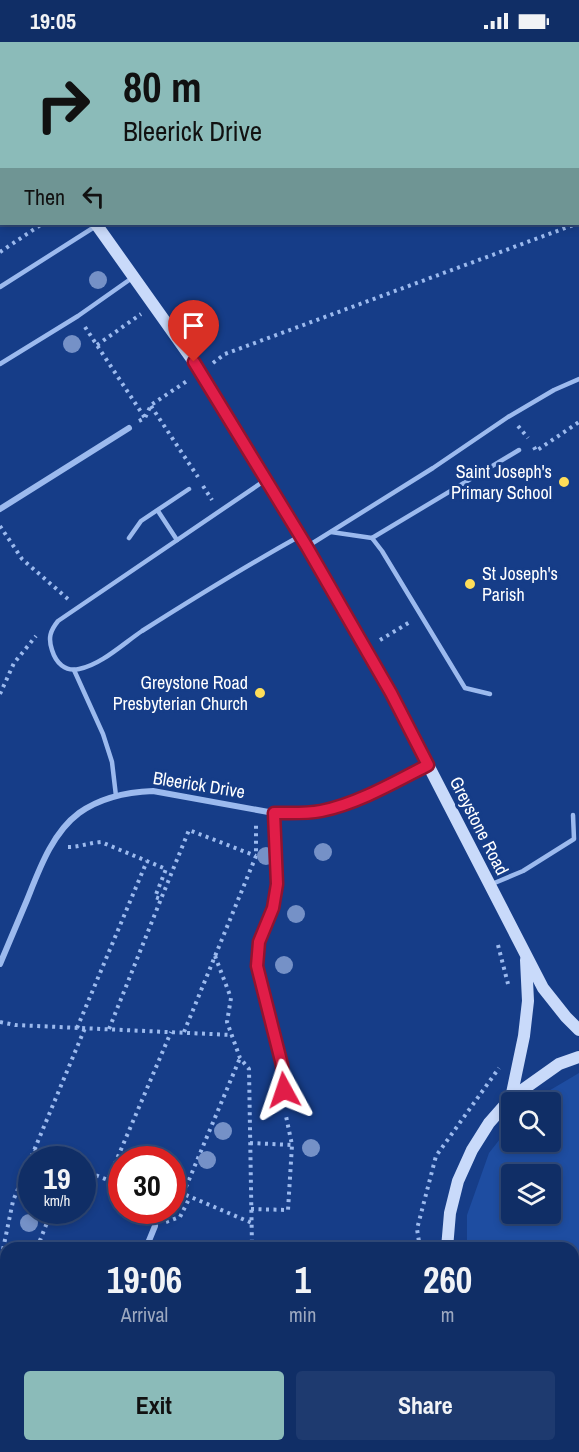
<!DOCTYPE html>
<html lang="en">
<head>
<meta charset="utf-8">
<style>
  body { margin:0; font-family:"Archivo Narrow",sans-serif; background:#1e3a6f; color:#f1f3f6; height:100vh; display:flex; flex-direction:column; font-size:22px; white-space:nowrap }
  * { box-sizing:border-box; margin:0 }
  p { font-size:20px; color:#9ca8bf }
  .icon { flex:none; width:33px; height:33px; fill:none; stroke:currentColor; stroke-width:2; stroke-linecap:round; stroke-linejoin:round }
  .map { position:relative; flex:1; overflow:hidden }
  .drawer { position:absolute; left:0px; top:1200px; width:579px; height:210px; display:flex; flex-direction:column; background:#102e66; border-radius:18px 18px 0 0; box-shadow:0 3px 9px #0003,0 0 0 2px #304a7a }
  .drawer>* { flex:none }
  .guide { position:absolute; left:0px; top:0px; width:579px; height:183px; box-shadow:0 3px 9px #0003,0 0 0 2px #304a7a; background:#8bbbb9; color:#111; overflow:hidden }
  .controls { position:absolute; left:501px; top:1050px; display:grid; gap:12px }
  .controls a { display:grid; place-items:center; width:60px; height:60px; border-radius:6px; background:#102e66; box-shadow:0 3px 9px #0003,0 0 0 2px #304a7a; font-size:30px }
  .speed { position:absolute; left:18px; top:1104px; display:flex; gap:12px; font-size:30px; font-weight:700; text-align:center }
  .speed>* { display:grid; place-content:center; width:78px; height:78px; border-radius:50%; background:#102e66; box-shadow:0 3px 9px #0003,0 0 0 2px #304a7a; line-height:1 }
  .speed small { font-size:15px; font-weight:400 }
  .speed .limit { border:9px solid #d22; background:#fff; color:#111 }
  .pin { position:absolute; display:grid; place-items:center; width:51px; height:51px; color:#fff; margin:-62px -26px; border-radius:50% 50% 50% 0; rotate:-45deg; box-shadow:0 0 6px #0007 }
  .pin .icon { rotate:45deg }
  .me { position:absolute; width:66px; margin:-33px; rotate:355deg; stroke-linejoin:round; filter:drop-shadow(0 0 4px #0008) }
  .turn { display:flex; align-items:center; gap:21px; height:126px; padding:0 24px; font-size:27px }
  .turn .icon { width:78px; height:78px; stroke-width:2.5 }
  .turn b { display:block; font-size:42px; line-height:51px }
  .then { display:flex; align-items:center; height:57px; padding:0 24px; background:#0003; gap:12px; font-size:22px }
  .eta { display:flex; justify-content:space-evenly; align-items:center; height:102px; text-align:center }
  .eta b { font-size:36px; font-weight:800; line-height:42px }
  .cta { display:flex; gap:12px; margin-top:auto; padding:12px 24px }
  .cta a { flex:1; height:69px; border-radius:6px; background:#8bbbb9; color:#111; font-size:24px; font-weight:800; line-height:69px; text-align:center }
  .cta a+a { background:#1e3a6f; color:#f1f3f6 }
  .status { display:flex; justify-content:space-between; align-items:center; height:42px; padding:0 30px; background:#102e66; direction:ltr }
  .status svg { height:16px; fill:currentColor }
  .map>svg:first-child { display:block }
</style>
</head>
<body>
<div class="status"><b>19:05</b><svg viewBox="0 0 49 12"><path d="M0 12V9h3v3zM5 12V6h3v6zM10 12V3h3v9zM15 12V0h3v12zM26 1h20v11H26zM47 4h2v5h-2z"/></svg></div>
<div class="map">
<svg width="579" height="1410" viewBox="0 0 579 1410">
  <rect width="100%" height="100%" fill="#163d88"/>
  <path fill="#1e4da1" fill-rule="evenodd" d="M579,1031V1380L573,1377V1206H467V1173L489,1111L511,1083L512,1100H550V1060H530ZM512,1132H550V1172H512Z"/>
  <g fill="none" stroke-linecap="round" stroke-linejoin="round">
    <g stroke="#9cbaee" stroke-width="4" stroke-dasharray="3 4.5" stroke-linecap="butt">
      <polyline points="0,210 42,182"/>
      <polyline points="85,285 145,376"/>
      <polyline points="97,303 141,272"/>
      <polyline points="213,321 225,312 576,182"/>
      <polyline points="151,364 198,435"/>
      <polyline points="139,379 145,376 151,363 187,339"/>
      <polyline points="518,384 528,396"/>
      <polyline points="534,405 536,409 579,380"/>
      <polyline points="203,444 212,458"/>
      <polyline points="0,484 22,517 68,557"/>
      <polyline points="380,598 410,580"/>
      <polyline points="0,652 14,621 36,594"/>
      <path d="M68,805C79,805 89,801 101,800L166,827L155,855L161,857L189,788L256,814"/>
      <polyline points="498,903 508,942"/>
      <polyline points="215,914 231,956 227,980 240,1016 249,1027 252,1206"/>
      <polyline points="0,980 15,983 232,993"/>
      <polyline points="77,986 147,819"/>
      <polyline points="109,987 161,857"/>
      <polyline points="184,990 256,814 256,780"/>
      <polyline points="250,1101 292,1103"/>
      <polyline points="34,1107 59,1118"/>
      <polyline points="82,1128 108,1138 171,990"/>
      <polyline points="172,1147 252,1181"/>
      <polyline points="183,1152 240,1016"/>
      <polyline points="251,1167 288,1168 292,1103 286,1074"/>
      <polyline points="166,1180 180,1175 190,1155"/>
      <polyline points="37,1206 52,1168"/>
      <polyline points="420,1206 417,1187 436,1114 499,1026"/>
      <polyline points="0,1222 13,1159 85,986"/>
      <polyline points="2,1292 6,1282"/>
      <polyline points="138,1404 140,1410"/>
      <polyline points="522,1404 533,1410"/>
      <polyline points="51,1410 51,1404"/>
      <polyline points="150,1410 158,1404"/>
      <polyline points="273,1410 282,1404"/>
    </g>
    <g stroke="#9cbaee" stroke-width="4.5">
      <polyline points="0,245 96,184"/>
      <polyline points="0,322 78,274 132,236"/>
      <path d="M264,439L58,579C50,589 48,596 52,608C56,621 65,630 79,627C101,623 124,601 142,589C194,556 246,524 300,494"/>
      <polyline points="158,469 177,498"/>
      <polyline points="331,490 372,496 519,408"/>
      <polyline points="129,496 141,479 189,447"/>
      <polyline points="372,496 382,509 465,646 490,652"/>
      <polyline points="308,504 433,426 508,375 554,348 579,337"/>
      <polyline points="74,628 103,692 112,720 116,754"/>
      <polyline points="492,842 523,829 574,797 573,773"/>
    </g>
    <g stroke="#9cbaee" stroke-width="6">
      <polyline points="564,0 565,2"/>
      <polyline points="578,5 579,6"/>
      <polyline points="0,467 129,386"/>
      <polyline points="274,771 277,842 273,866 259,900 257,924 282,1023 284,1062"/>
      <path d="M0,922C9,901 18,879 27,858C39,828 52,791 79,771C100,756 128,750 153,749L274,771H305L335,765L356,757L428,723"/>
      <polyline points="146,1206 155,1184"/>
      <polyline points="0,1305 6,1305"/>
    </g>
    <g stroke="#c9dafa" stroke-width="12">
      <polyline points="0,51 2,53"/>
      <polyline points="96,182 194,320 307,505 391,651 543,946 566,975 579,988"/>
      <polyline points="511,1056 524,994 528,959 526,918"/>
      <polyline points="447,1206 450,1171 458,1139 472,1108 489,1081 511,1056 559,1022 579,1015"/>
      <polyline points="573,1397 579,1400"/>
      <polyline points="307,1410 315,1404"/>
    </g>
  </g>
  <g fill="#7591c7">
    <circle cx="98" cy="238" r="9"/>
    <circle cx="72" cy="302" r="9"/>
    <circle cx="323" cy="810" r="9"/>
    <circle cx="266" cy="814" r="9"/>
    <circle cx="296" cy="872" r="9"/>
    <circle cx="284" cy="923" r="9"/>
    <circle cx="223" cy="1089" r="9"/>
    <circle cx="311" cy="1106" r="9"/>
    <circle cx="207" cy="1118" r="9"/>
    <circle cx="29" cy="1181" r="9"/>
  </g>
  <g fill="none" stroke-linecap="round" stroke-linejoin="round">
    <g stroke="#92132f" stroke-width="15">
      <path id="route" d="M194,320L307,505L391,651L428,723C395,740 357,762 321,769C305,772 290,771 274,771L277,842L273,866L259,900L257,924L282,1023L284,1048"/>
    </g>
    <use href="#route" stroke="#e11d48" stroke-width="10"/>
  </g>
  <g fill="#ffde59" stroke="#163d88" stroke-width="2">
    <circle cx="564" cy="440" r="6"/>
    <circle cx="470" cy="542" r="6"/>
    <circle cx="260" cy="651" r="6"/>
  </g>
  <g text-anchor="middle" stroke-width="6" stroke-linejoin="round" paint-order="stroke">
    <g font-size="18" fill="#fff" stroke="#163d88" text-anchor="end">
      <text x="552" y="436">Saint Joseph's<tspan x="552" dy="21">Primary School</tspan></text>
      <text x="482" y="538" text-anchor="start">St Joseph's<tspan x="482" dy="21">Parish</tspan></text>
      <text x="248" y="647">Greystone Road<tspan x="248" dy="21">Presbyterian Church</tspan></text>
    </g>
    <g font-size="18" fill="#fff" stroke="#163d88">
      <text transform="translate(199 743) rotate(9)" y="6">Bleerick Drive</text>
      <text transform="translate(479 784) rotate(63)" y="6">Greystone Road</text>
    </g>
  </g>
</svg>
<div class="controls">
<a><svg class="icon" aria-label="search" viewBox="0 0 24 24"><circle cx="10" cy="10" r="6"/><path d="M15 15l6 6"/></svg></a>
<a><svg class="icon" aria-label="layers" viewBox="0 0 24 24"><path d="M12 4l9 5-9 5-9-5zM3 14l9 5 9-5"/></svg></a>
</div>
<div class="speed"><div>19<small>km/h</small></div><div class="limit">30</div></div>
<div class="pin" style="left:194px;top:320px;background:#d93025"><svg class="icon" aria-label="arrive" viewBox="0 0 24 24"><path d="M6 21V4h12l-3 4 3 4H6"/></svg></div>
<svg class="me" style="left:284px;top:1048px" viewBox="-20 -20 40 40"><path d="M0-17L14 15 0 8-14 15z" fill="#e11d48" stroke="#fff" stroke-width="4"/></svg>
<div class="guide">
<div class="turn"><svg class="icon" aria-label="right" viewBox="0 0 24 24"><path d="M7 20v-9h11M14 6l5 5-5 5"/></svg><div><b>80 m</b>Bleerick Drive</div></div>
<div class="then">Then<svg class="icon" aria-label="left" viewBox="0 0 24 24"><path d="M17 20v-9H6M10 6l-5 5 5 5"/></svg></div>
</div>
<section class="drawer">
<div class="eta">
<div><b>19:06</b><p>Arrival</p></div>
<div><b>1</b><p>min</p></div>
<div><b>260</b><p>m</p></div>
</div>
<div class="cta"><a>Exit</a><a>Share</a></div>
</section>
</div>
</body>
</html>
